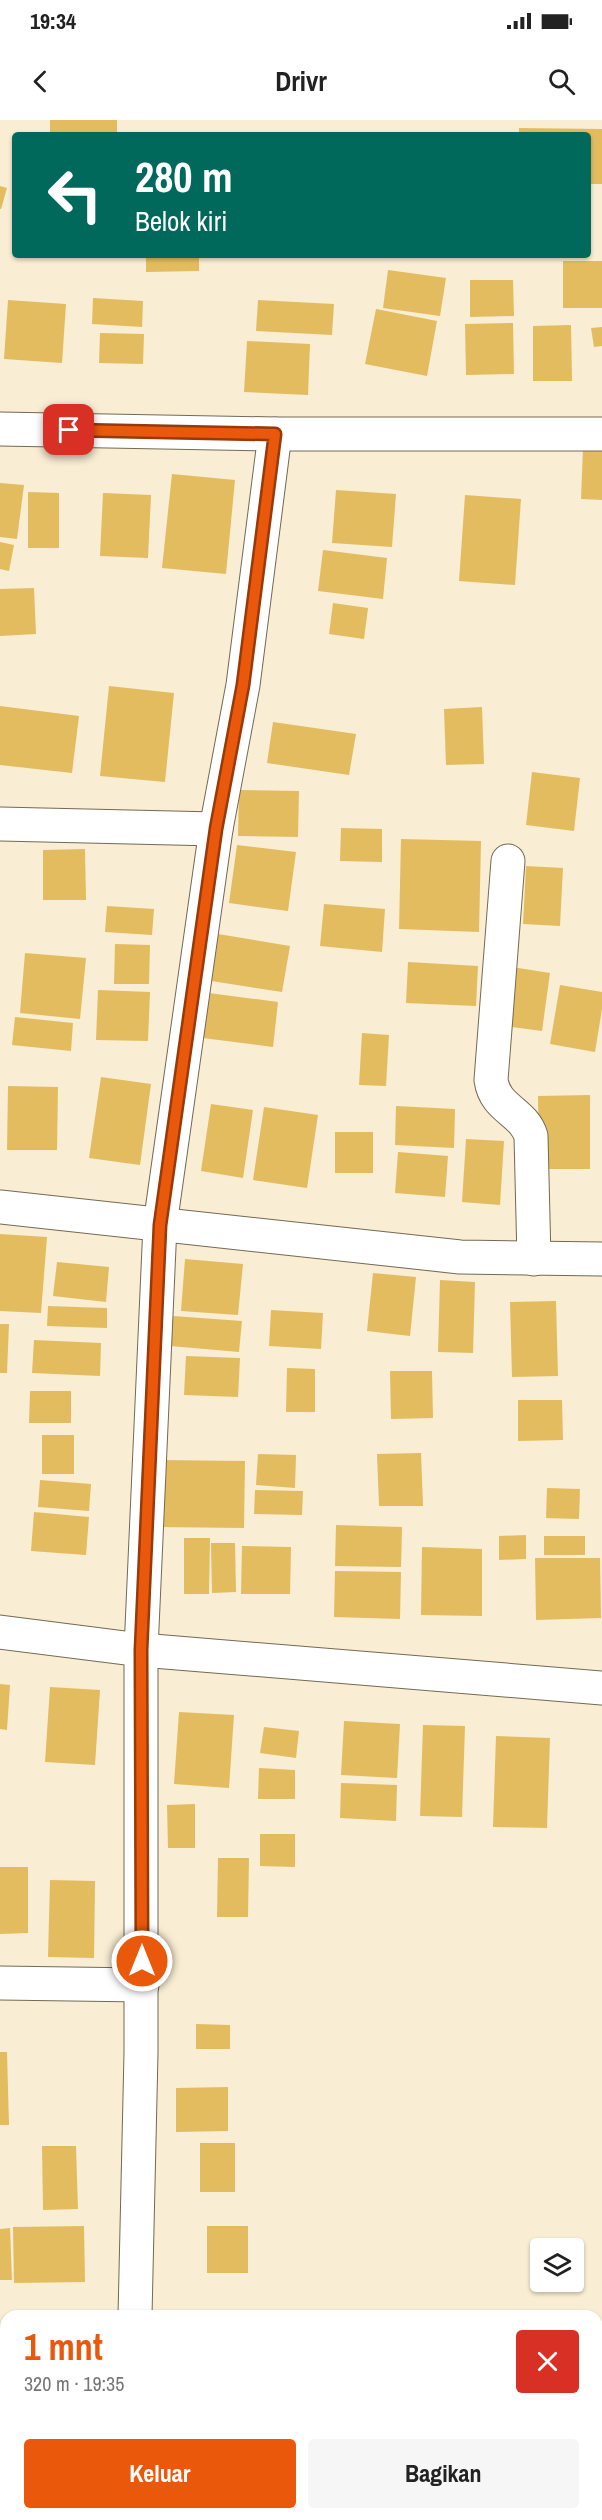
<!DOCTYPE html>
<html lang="id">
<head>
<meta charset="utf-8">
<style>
  body { margin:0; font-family:"Archivo Narrow",sans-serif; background:#f6f6f6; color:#222; height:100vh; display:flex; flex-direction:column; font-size:22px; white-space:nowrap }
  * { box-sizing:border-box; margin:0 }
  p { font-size:20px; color:#767676 }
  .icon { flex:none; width:33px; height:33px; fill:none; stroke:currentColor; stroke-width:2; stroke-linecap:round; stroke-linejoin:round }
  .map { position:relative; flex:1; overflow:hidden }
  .side { position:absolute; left:0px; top:2190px; width:603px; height:210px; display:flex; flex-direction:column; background:#fff; border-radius:18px 18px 0 0; box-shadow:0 2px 4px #0004 }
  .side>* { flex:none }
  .banner { position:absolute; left:12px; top:12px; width:579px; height:126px; border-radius:6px; box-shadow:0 2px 4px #0004; background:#00695c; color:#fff; overflow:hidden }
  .controls { position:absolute; left:530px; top:2118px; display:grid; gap:12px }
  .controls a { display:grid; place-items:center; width:54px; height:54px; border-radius:6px; background:#fff; box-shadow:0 2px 4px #0004; font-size:30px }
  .pin { position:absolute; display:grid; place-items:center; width:51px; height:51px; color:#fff; margin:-26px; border-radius:12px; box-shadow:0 3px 9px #0006 }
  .me { position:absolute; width:66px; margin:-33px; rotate:0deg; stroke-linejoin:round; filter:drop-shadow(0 0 4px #0008) }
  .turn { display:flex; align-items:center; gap:21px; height:126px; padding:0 24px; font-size:27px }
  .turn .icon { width:78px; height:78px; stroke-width:2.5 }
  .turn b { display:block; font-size:42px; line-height:51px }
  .round { display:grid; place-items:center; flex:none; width:63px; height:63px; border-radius:6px; background:#f6f6f6 }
  .head { display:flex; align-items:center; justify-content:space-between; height:102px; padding:0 24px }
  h1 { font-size:36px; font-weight:800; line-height:45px; color:#ea580c }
  .button { display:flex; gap:12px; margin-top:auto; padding:12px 24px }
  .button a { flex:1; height:69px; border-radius:6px; background:#ea580c; color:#fff; font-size:24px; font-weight:800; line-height:69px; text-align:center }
  .button a+a { background:#f6f6f6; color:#222 }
  .status { display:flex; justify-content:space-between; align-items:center; height:42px; padding:0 30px; background:#fff; direction:ltr }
  .status svg { height:16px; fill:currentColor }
  header { display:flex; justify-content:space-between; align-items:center; height:78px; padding:0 24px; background:#fff; font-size:27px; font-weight:800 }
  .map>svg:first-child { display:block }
</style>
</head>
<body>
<div class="status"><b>19:34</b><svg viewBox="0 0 49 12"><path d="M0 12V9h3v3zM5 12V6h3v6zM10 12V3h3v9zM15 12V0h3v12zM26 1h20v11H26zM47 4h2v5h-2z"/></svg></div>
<header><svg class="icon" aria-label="back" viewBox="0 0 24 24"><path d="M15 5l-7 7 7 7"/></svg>Drivr<svg class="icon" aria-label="search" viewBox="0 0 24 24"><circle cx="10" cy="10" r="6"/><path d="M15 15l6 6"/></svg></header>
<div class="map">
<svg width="602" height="2400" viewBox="0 0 602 2400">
  <rect width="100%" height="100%" fill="#f9edd3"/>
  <g fill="#e4bc60">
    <rect x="50" y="0" width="67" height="15"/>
    <polygon points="519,8 602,9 602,64 588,64 588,15 519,15"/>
    <polygon points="0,66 7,68 1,89 0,89"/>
    <polygon points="146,135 199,135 199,151 146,152"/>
    <rect x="563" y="141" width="39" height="47"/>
    <polygon points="388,150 446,158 440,196 383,188"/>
    <polygon points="470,160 513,160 514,196 470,197"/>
    <polygon points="93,178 143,181 142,207 92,204"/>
    <polygon points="8,180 66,184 62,243 4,239"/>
    <polygon points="258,180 334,184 332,215 256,211"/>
    <polygon points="376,189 437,201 427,256 365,244"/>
    <polygon points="513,203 514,254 466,255 465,204"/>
    <polygon points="571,205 572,261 533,261 533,206"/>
    <polygon points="602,207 602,226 594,227 591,208"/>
    <polygon points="100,213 144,214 143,244 99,243"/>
    <polygon points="247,221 310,224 308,275 244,272"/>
    <polygon points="583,328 602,329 602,380 581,379"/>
    <polygon points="172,354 235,360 226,454 162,448"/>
    <polygon points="0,363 24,365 17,419 0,417"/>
    <polygon points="336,370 396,374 392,427 332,423"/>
    <polygon points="28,372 59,373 59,428 28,428"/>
    <polygon points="103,373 151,375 148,438 100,436"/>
    <polygon points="465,375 521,379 515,465 459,461"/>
    <polygon points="0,422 14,425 9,451 0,449"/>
    <polygon points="323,430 387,438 383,479 318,471"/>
    <polygon points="34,468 36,514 0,516 0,469"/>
    <polygon points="333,483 368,488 364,519 329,514"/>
    <polygon points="109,566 174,573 165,662 100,656"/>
    <polygon points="0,586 79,596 72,653 0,645"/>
    <polygon points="482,587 484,644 446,645 444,589"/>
    <polygon points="273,602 356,614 349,655 267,643"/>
    <polygon points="532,652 580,658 574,711 526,705"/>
    <polygon points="239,670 299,671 298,717 238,716"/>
    <polygon points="341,708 382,709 382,742 340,741"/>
    <polygon points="401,719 481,721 479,812 399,809"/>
    <polygon points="237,725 296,732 288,791 229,783"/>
    <polygon points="85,729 86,780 43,780 43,730"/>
    <polygon points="526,746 563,748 560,806 523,804"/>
    <polygon points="324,784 385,789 382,832 320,826"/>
    <polygon points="107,786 154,789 152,815 105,812"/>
    <polygon points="212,813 290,826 282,872 205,860"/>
    <polygon points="115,824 150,825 149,864 114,864"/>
    <polygon points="25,833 86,838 80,899 20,893"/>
    <polygon points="408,842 478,846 476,886 406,883"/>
    <polygon points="512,847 550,853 542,911 504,906"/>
    <polygon points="560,865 602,872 602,889 595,932 550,924"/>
    <polygon points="98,870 150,872 148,921 96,920"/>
    <polygon points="209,873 278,882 273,927 203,918"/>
    <polygon points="15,897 73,903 71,931 12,925"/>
    <polygon points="362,913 389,915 386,966 359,965"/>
    <polygon points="101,957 151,964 140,1045 89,1038"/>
    <polygon points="8,966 58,967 57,1030 7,1030"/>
    <polygon points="590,975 590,1049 539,1049 538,976"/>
    <polygon points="211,984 253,990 243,1058 201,1051"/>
    <polygon points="396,986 455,989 454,1028 395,1025"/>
    <polygon points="264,987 318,995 307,1068 253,1060"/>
    <rect x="335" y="1012" width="38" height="41"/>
    <polygon points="466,1019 504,1021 500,1085 462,1082"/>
    <polygon points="398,1032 448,1036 445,1077 395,1073"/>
    <polygon points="0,1114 47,1117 41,1193 0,1191"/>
    <polygon points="185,1139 243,1144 238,1195 181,1191"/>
    <polygon points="57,1142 109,1147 106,1182 53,1176"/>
    <polygon points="373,1153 416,1157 410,1216 367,1211"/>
    <polygon points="440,1160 475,1162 473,1233 438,1232"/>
    <polygon points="556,1181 558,1256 512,1257 510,1182"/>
    <polygon points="48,1186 107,1188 107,1208 47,1206"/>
    <polygon points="271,1190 323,1193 321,1229 269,1226"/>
    <polygon points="173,1196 242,1201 239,1232 170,1226"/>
    <polygon points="0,1204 9,1204 7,1253 0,1253"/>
    <polygon points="34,1220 101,1223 100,1256 32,1253"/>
    <polygon points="186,1236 240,1238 238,1277 184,1275"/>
    <polygon points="287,1248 315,1249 315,1292 286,1292"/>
    <polygon points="390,1251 432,1251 433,1298 391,1299"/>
    <polygon points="30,1271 71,1271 71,1303 29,1303"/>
    <polygon points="518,1280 562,1280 563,1320 518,1321"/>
    <rect x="42" y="1315" width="32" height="39"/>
    <polygon points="421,1333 423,1386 379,1386 377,1334"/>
    <polygon points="258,1334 296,1335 295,1368 256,1365"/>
    <polygon points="158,1340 245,1341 244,1408 157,1407"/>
    <polygon points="40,1360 91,1364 89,1391 38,1387"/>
    <polygon points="547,1368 580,1369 579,1399 546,1398"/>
    <polygon points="255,1370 303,1371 302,1395 254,1394"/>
    <polygon points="34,1392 89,1397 86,1435 31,1431"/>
    <polygon points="336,1405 402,1407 401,1447 335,1446"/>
    <polygon points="526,1415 526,1439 499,1440 499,1416"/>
    <rect x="544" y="1416" width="41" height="19"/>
    <polygon points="184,1418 210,1418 209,1474 184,1474"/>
    <polygon points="211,1423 235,1423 236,1472 212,1473"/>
    <polygon points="242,1426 291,1427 290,1474 241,1474"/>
    <polygon points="422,1427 482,1429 482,1496 421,1495"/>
    <polygon points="535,1438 600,1438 601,1498 536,1500"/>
    <polygon points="335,1451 401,1452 400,1499 334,1497"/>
    <polygon points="0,1564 10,1565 7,1610 0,1609"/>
    <polygon points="50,1567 100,1570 95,1645 45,1642"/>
    <polygon points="179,1592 234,1595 229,1668 174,1664"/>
    <polygon points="344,1601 400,1604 397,1658 341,1655"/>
    <polygon points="423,1605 465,1606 462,1697 420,1696"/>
    <polygon points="264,1607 299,1611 296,1638 260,1633"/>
    <polygon points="496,1616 550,1618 547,1708 493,1707"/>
    <polygon points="259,1648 295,1650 295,1679 258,1679"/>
    <polygon points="341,1663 397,1665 396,1701 340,1698"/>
    <polygon points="195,1684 195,1728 168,1728 167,1685"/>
    <polygon points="260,1714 295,1714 295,1747 260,1746"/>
    <polygon points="218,1738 249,1738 248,1797 217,1797"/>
    <polygon points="0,1747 28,1747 28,1813 0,1814"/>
    <polygon points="50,1760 95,1761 94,1838 48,1837"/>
    <polygon points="196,1904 230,1905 230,1929 196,1929"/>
    <polygon points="0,1932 7,1932 9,2005 0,2005"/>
    <polygon points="228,1967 228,2011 176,2012 176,1968"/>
    <rect x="200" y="2023" width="35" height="49"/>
    <polygon points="42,2026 76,2026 78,2089 43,2090"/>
    <polygon points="84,2106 85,2162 14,2163 13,2107"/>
    <rect x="207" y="2106" width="41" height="47"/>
    <polygon points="10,2108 12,2160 0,2160 0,2109"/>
    <rect x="0" y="2207" width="6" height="57"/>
    <polygon points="0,2353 6,2354 6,2393 0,2393"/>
    <rect x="236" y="2394" width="25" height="6"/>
  </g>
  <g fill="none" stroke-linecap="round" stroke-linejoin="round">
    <g stroke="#746952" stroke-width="35">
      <g id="minor">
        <polyline points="0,309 275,314 602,314"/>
        <polyline points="0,704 216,709"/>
        <path d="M508,741L491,960C495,989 523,991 531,1016L534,1139"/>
        <polyline points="0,1087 460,1137 602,1139"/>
        <polyline points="0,1512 141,1530 602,1568"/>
        <polyline points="0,1863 142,1865"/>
        <polyline points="135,2196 141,1933 141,1530 160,1105 216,709 243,565 275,314"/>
        <polyline points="130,2400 130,2394"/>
      </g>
    </g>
    <use href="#minor" stroke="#fff" stroke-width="33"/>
  </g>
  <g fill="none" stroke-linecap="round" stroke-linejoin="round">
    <g stroke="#983908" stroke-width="15">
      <polyline id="route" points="69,310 275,314 243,565 216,709 160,1105 141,1530 142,1841"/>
    </g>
    <use href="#route" stroke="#ea580c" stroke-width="10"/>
  </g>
</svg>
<div class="controls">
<a><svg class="icon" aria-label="layers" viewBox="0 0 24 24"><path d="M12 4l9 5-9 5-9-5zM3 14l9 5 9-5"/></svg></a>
</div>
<div class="pin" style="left:69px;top:310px;background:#d93025"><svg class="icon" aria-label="arrive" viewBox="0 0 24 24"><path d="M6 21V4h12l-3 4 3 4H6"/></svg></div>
<svg class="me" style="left:142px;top:1841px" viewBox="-20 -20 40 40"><circle r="17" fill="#ea580c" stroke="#fff" stroke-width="3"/><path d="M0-11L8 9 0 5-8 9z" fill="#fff"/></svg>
<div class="banner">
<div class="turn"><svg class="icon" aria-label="left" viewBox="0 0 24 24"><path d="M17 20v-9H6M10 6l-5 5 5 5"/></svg><div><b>280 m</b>Belok kiri</div></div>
</div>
<section class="side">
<div class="head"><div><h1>1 mnt</h1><p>320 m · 19:35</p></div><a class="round" style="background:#d93025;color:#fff"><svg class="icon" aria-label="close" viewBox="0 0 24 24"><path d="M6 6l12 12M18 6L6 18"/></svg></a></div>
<div class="button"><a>Keluar</a><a>Bagikan</a></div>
</section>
</div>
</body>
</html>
